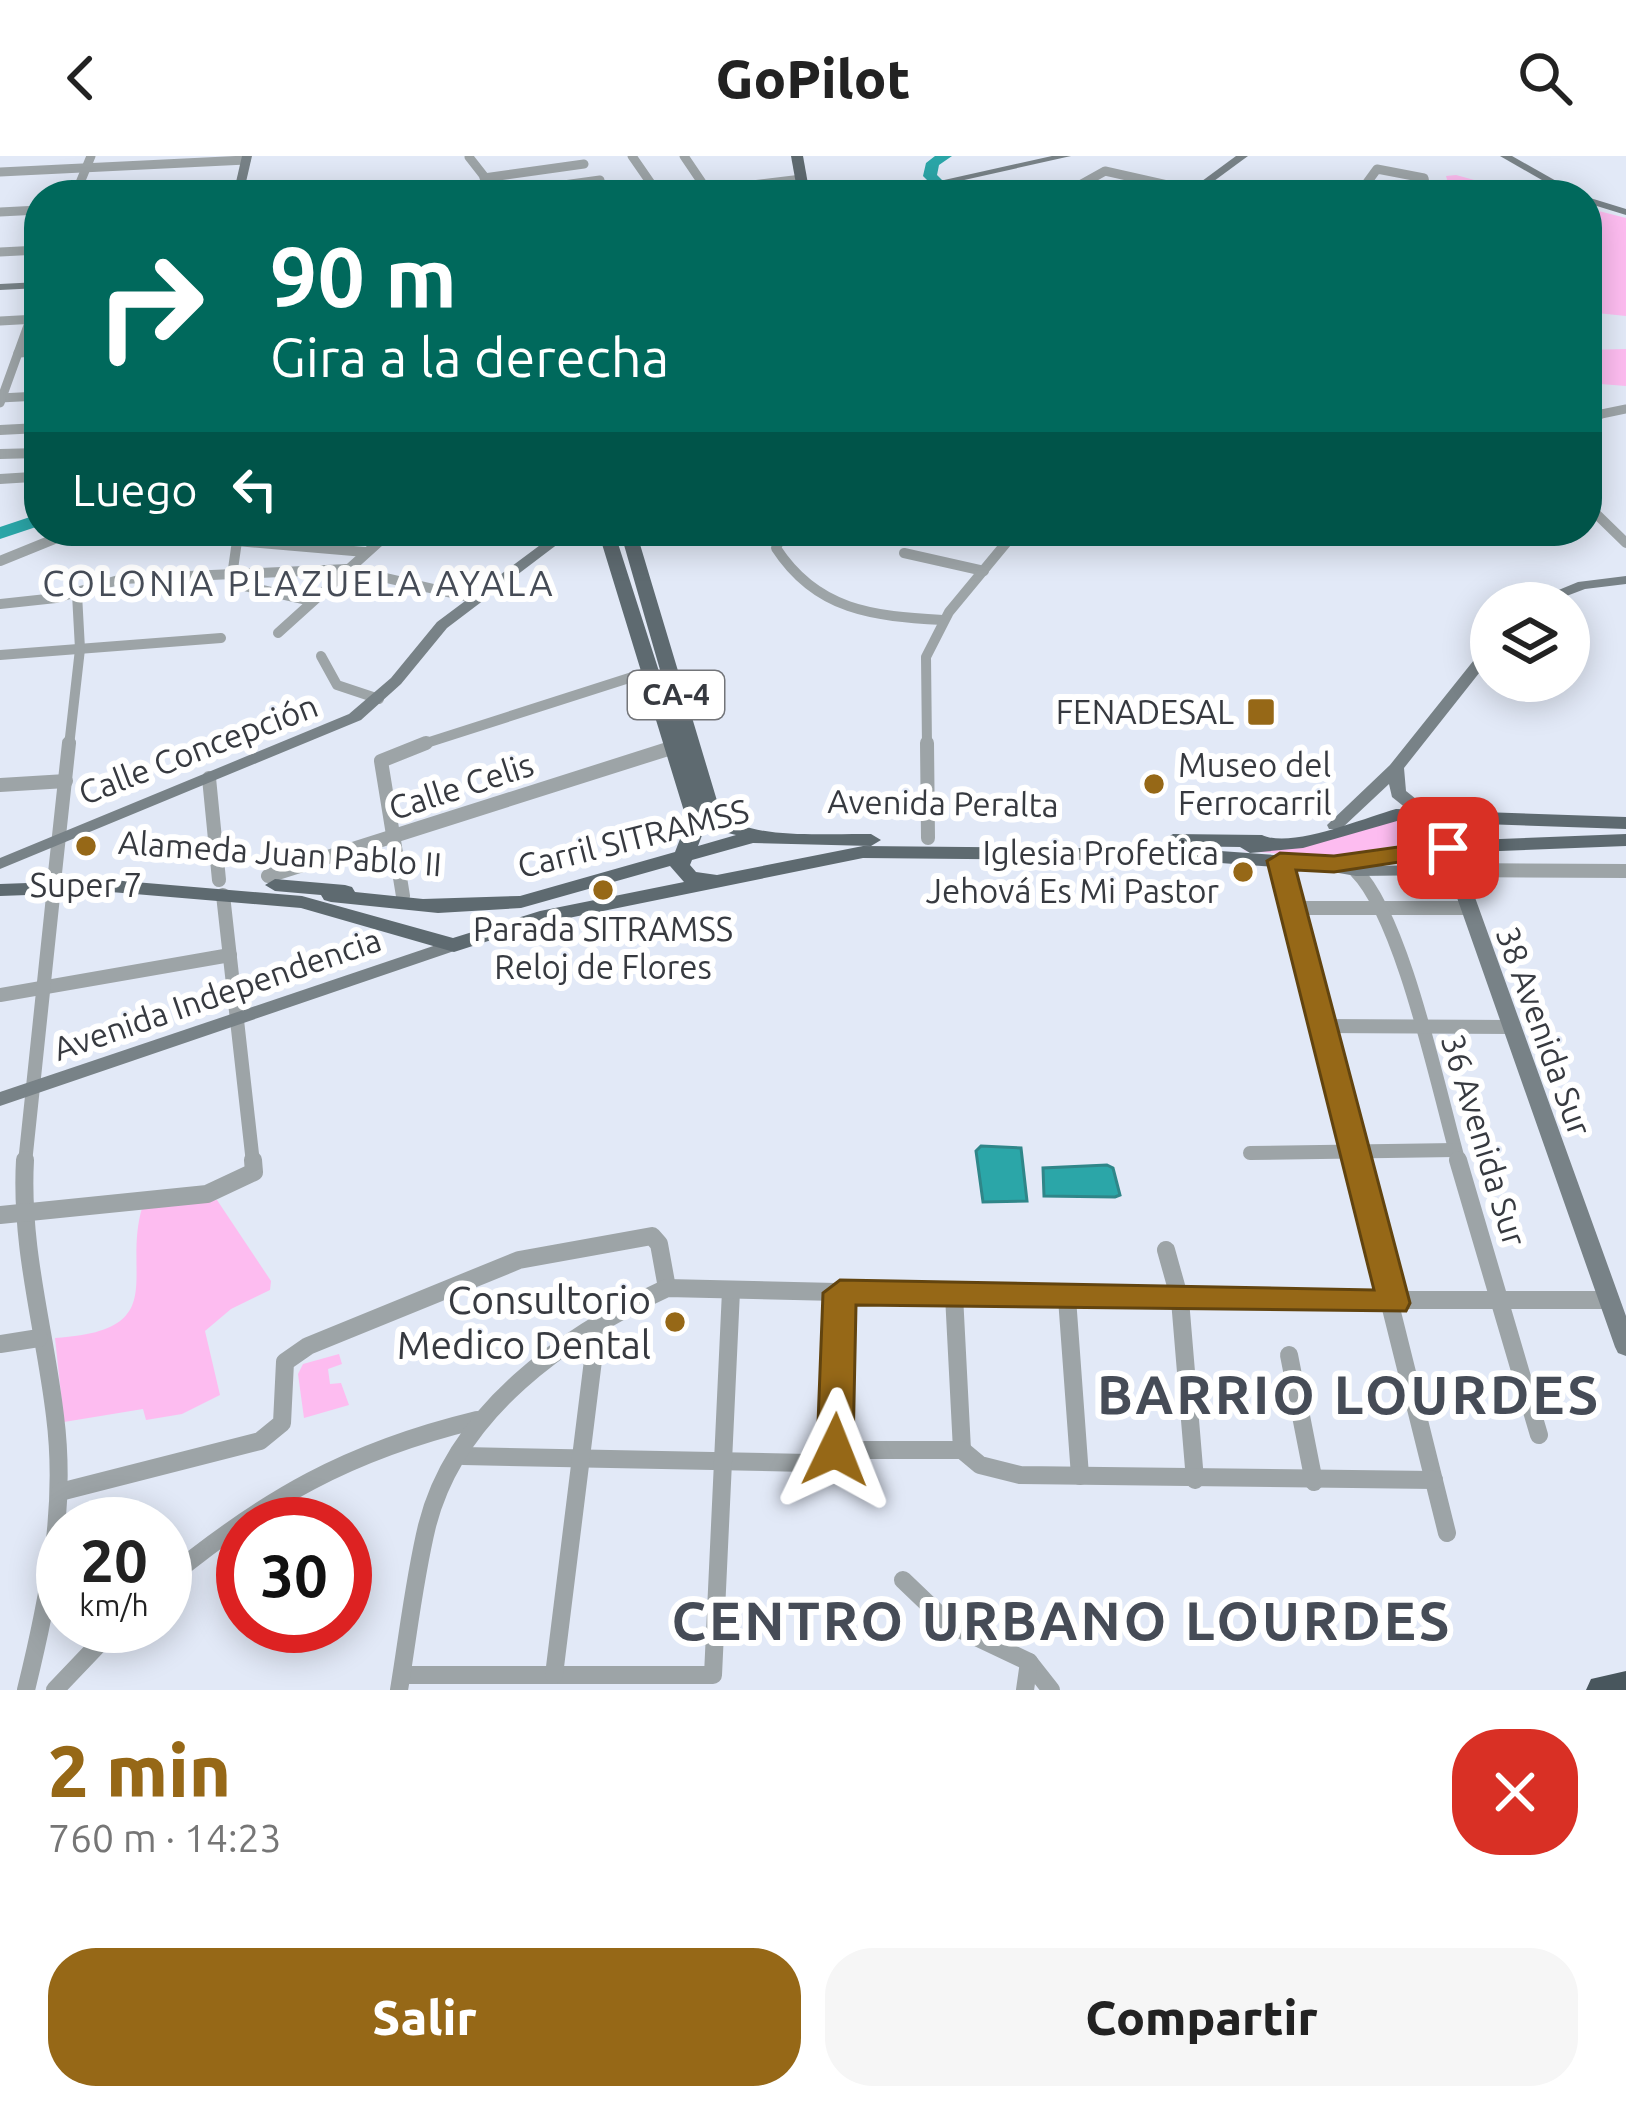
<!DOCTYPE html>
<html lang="es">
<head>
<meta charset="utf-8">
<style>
  body { margin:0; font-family:Ubuntu,sans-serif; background:#f6f6f6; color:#222; height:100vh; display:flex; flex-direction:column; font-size:45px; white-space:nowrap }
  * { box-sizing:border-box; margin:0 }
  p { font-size:39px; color:#767676 }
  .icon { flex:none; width:66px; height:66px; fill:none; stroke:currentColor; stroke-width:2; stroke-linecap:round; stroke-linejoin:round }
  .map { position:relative; height:1534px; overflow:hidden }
  .side { display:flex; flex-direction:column; background:#fff; flex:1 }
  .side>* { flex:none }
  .banner { position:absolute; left:24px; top:24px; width:1578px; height:366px; border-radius:48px; box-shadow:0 6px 30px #0003; background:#00695c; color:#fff; overflow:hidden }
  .buttons { position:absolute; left:1470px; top:426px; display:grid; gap:24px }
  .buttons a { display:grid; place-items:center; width:120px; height:120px; border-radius:50%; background:#fff; box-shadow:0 6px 30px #0003; font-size:60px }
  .speed { position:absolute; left:36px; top:1341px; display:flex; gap:24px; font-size:60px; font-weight:700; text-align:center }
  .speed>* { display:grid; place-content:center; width:156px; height:156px; border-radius:50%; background:#fff; box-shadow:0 6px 30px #0003; line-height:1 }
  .speed small { font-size:30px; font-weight:400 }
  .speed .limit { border:18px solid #d22; background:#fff; color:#111 }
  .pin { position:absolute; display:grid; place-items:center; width:102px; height:102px; color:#fff; margin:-51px; border-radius:24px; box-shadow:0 6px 18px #0006 }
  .me { position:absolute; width:132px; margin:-66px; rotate:2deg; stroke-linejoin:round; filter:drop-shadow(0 0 9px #0008) }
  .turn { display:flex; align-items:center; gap:42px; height:252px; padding:0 48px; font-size:54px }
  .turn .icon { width:156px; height:156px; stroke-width:2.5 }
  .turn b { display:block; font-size:84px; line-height:102px }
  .then { display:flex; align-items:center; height:114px; padding:0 48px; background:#0003; gap:24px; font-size:45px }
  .round { display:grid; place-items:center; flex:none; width:126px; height:126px; border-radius:48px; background:#f6f6f6 }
  .overview { display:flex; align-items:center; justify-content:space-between; height:204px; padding:0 48px }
  h1 { font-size:72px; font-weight:800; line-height:90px; color:#966817 }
  .button { display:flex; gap:24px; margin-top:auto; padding:24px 48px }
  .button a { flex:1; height:138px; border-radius:48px; background:#966817; color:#fff; font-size:48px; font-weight:800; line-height:138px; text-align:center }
  .button a+a { background:#f6f6f6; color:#222 }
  header { display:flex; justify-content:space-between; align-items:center; height:156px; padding:0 48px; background:#fff; font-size:54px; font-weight:800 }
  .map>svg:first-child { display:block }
</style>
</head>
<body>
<header><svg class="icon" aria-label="back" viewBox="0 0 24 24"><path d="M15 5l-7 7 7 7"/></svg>GoPilot<svg class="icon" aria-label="search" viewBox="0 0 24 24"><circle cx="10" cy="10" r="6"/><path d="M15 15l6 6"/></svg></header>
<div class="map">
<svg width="1626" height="1534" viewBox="0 0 1626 1534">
  <rect width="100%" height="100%" fill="#e2e9f7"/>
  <g fill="#fdbcf0">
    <polygon points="1456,19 1500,31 1545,27 1565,39 1430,37 1431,27 1448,27 1446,20"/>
    <polygon points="1587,52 1626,62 1626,160 1587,156"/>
    <polygon points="1626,193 1626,230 1587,227 1587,194"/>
    <path d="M1412,662L1431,669L1435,683L1327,701L1242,695C1301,692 1353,667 1412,662Z"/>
    <path d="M217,1044L271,1125L270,1134L231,1153L205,1175L220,1239L182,1258L146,1264L143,1253L64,1266L55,1182C172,1175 122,1121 142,1052Z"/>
    <polygon points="339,1198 342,1208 328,1213 330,1228 341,1227 349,1249 304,1262 298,1218 303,1208"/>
  </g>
  <g fill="#2ba6a8" stroke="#2f8689" stroke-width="3">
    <polygon points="981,990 1021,992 1027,1045 983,1046 976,995"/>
    <polygon points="1107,1009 1113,1012 1120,1039 1115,1041 1044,1040 1043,1012"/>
  </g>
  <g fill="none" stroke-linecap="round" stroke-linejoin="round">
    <g fill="#2ba6a8" fill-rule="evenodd">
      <polygon points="935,0 952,0 939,9 937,19 957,39 942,39 923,20 926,7"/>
      <polygon points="39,358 39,370 0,383 0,371"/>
    </g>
    <g stroke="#9da4a7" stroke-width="9">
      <polyline points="632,0 659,39"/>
      <polyline points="684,0 707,34"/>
      <polyline points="469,1 498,38 600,24"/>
      <polyline points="0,16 246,4"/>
      <polyline points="484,22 584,8"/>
      <polyline points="75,39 91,0"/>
      <polyline points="469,39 501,39"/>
      <polyline points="670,39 802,23"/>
      <polyline points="1062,39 1105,15 1194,35"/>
      <polyline points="1358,39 1377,13 1424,22 1427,39"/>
      <polyline points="0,56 39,54"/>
      <polyline points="0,96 39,94"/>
      <polyline points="0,165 37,163"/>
      <polyline points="18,197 39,196"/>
      <polyline points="0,242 39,240"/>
      <polyline points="0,247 39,139"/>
      <polyline points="1587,261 1626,253"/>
    </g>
    <g stroke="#9da4a7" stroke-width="10">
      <polyline points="1587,261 1600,258"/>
      <polyline points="0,274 39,272"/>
      <polyline points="0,298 39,297"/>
      <polyline points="0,323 32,321"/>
      <polyline points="1587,349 1626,387"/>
      <path d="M784,375L776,392C817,455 873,460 943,464"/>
      <polyline points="904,397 984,415"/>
      <polyline points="0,405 74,375"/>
      <polyline points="312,445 231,427 237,385 365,396"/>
      <polyline points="0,448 56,442 122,423 347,413 473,442"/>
      <polyline points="278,477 391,375"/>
      <polyline points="0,499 221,482"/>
      <polyline points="321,500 337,529 379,543"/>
      <polyline points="69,590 80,493 77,438"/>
      <polyline points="417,590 651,515"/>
      <polyline points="927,590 926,501 949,456 1016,375"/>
    </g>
    <g stroke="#9da4a7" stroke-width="14">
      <polyline points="927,587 928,682"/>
      <polyline points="209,622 219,724"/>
      <polyline points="0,629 66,625"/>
      <polyline points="1280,705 1355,1007"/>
      <polyline points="1454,714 1626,715"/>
      <path d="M1356,715C1403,762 1439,937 1459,1007"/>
      <polyline points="55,717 69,587"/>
      <polyline points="268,720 671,592"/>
      <polyline points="223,739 253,1007"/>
      <polyline points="403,740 381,605 426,587"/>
      <polyline points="1292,752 1468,752"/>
      <polyline points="0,839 230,799"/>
      <polyline points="1321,870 1511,871"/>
      <polyline points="1250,997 1455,994"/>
      <polyline points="25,1007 54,731"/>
    </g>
    <g stroke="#9da4a7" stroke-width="18">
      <path d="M25,1004C20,1093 45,1174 55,1260C67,1353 48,1444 26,1534"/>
      <polyline points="1354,1004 1447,1377"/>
      <polyline points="1458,1004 1539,1279"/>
      <polyline points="0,1059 207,1038 254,1016 253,1004"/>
      <polyline points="1166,1094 1180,1144 1195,1324"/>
      <polyline points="954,1139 962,1294"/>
      <polyline points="1067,1142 1080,1320"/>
      <polyline points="0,1188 39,1182"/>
      <polyline points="1289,1199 1314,1326"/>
      <polyline points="835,1294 840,1137"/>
      <polyline points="463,1300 808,1307 835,1294 962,1294 980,1309 1020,1319 1434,1324"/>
      <polyline points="60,1336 260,1285 282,1267 285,1206 308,1190 519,1104 652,1080 659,1088 667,1132"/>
      <polyline points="903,1424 949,1468 1029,1506 1051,1534"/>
      <path d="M165,1425C266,1342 349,1295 477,1264"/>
      <polyline points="403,1519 713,1519 731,1135"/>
      <polyline points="554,1519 598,1164"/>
      <polyline points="55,1534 116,1470"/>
      <path d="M399,1534C408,1480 414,1424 427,1370C456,1255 565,1179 667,1132L1180,1144H1609"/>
      <polyline points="1025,1534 1029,1506"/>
    </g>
    <g fill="#788287" fill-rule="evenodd">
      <polygon points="242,0 252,0 243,39 233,39"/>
      <polygon points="1052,0 1071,0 897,39 877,39"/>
      <polygon points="1236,0 1248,0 1195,39 1183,39"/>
      <polygon points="1500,0 1512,0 1581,39 1568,39"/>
      <polygon points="1587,41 1626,53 1626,59 1587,47"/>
      <polygon points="39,126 39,132 0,134 0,128"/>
      <polygon points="559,375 575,375 447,472 401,528 361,564 0,713 0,702 349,558 391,522 437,466"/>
      <polygon points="1626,420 1626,428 1585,433 1548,447 1527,447 1578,426"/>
      <polygon points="1491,487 1491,502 1404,612 1406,635 1440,662 1455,686 1626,1160 1626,1200 1618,1197 1615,1191 1449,719 1356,720 1310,712 1307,708 1316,703 1356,710 1445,709 1427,669 1392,641 1389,628 1341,673 1329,673 1327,669 1390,609 1486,489"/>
      <polygon points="454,783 463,789 460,793 0,950 0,936"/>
    </g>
    <g fill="#5e6a70" fill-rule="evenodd">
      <polygon points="791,0 803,0 810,39 798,39"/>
      <path d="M598,375H614L673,559L620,375H636L721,658C751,685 830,677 871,678L881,684L871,690L753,687L692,704L690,709L696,716L717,719L863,690L1193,693L1316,702L1448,685L1626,678V690L1448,697L1316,714L1193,705L863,702L544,767L454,796L301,752L111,736L0,740V728L111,724L302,740L453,782L540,755L684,726L670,710L521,752L438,757L331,746L324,744L321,739L275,735L265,729L275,723L345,729L352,731L355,736L423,743L520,740L675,696L687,665ZM707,666L716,674L736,679L698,690Z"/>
      <path d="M1396,653L1626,661V673L1397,665L1303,692L1250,697L1240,691L1173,690L1163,684L1173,678L1262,679C1292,693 1363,662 1396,653Z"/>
    </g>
    <polygon fill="#48565d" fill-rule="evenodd" points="1626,1515 1626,1534 1586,1534 1591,1523"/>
  </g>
  <polygon fill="#966817" stroke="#62440f" stroke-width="3" points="1448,684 1458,686 1458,697 1334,716 1296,714 1410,1147 1406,1155 856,1149 853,1294 847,1304 822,1304 817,1294 823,1137 840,1124 1374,1134 1267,705 1280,697 1334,700"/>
  <g fill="#966817" stroke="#fff" stroke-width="4.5">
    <rect x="1246" y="541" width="30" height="30" rx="6"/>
    <circle cx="1154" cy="628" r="12"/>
    <circle cx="86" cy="690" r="12"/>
    <circle cx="1243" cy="716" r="12"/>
    <circle cx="603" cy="734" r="12"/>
    <circle cx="675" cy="1166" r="12"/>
  </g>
  <g text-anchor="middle" stroke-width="12" stroke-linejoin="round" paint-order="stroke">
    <rect fill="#fff" stroke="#737579" stroke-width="3" x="628" y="515" width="96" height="48" rx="9"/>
    <g font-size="30" font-weight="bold" fill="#373a40">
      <text x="676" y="549">CA-4</text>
    </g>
    <g font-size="33" fill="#373a40" stroke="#fff" text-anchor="end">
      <text x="1234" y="568">FENADESAL</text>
      <text x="1178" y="621" text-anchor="start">Museo del<tspan x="1178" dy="38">Ferrocarril</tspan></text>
      <text x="1219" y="709">Iglesia Profetica<tspan x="1219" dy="38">Jehová Es Mi Pastor</tspan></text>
      <text x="86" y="741" text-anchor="middle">Super 7</text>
      <text x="603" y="785" text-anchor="middle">Parada SITRAMSS<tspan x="603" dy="38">Reloj de Flores</tspan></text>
    </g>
    <g font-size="33" fill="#373a40" stroke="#fff">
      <text transform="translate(198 593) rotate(-21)" y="12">Calle Concepción</text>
      <text transform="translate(461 630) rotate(-18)" y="12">Calle Celis</text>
      <text transform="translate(943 647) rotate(1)" y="12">Avenida Peralta</text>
      <text transform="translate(633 682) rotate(-14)" y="12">Carril SITRAMSS</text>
      <text transform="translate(280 697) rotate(4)" y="12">Alameda Juan Pablo II</text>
      <text transform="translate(217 838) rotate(-19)" y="12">Avenida Independencia</text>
      <text transform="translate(1544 875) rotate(70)" y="12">38 Avenida Sur</text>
      <text transform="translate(1484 984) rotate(73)" y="12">36 Avenida Sur</text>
    </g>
    <g font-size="36" letter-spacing="3" fill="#464c57" stroke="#fff">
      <text x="299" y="440">COLONIA PLAZUELA AYALA</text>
    </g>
    <g font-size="39" fill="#373a40" stroke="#fff" text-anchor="end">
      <text x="651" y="1158">Consultorio<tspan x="651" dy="45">Medico Dental</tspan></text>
    </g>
    <g font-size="54" font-weight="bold" letter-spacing="3" fill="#464c57" stroke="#fff">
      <text x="1349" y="1258">BARRIO LOURDES</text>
      <text x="1062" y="1484">CENTRO URBANO LOURDES</text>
    </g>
  </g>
</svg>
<div class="buttons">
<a><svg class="icon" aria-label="layers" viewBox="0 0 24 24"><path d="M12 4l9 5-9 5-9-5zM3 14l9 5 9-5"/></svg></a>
</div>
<div class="speed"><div>20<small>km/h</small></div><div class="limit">30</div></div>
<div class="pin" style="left:1448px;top:692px;background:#d93025"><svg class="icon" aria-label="arrive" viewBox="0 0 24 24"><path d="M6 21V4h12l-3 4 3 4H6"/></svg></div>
<svg class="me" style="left:835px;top:1294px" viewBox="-20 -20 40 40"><path d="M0-17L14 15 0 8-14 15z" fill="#966817" stroke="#fff" stroke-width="4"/></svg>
<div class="banner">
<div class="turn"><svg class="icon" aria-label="right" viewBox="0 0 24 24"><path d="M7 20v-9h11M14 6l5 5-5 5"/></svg><div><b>90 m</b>Gira a la derecha</div></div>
<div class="then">Luego<svg class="icon" aria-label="left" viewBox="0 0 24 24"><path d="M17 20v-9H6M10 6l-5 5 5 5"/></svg></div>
</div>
</div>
<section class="side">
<div class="overview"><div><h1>2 min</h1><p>760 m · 14:23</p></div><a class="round" style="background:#d93025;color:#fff"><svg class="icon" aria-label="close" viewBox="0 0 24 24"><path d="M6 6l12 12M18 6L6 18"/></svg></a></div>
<div class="button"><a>Salir</a><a>Compartir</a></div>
</section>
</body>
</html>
